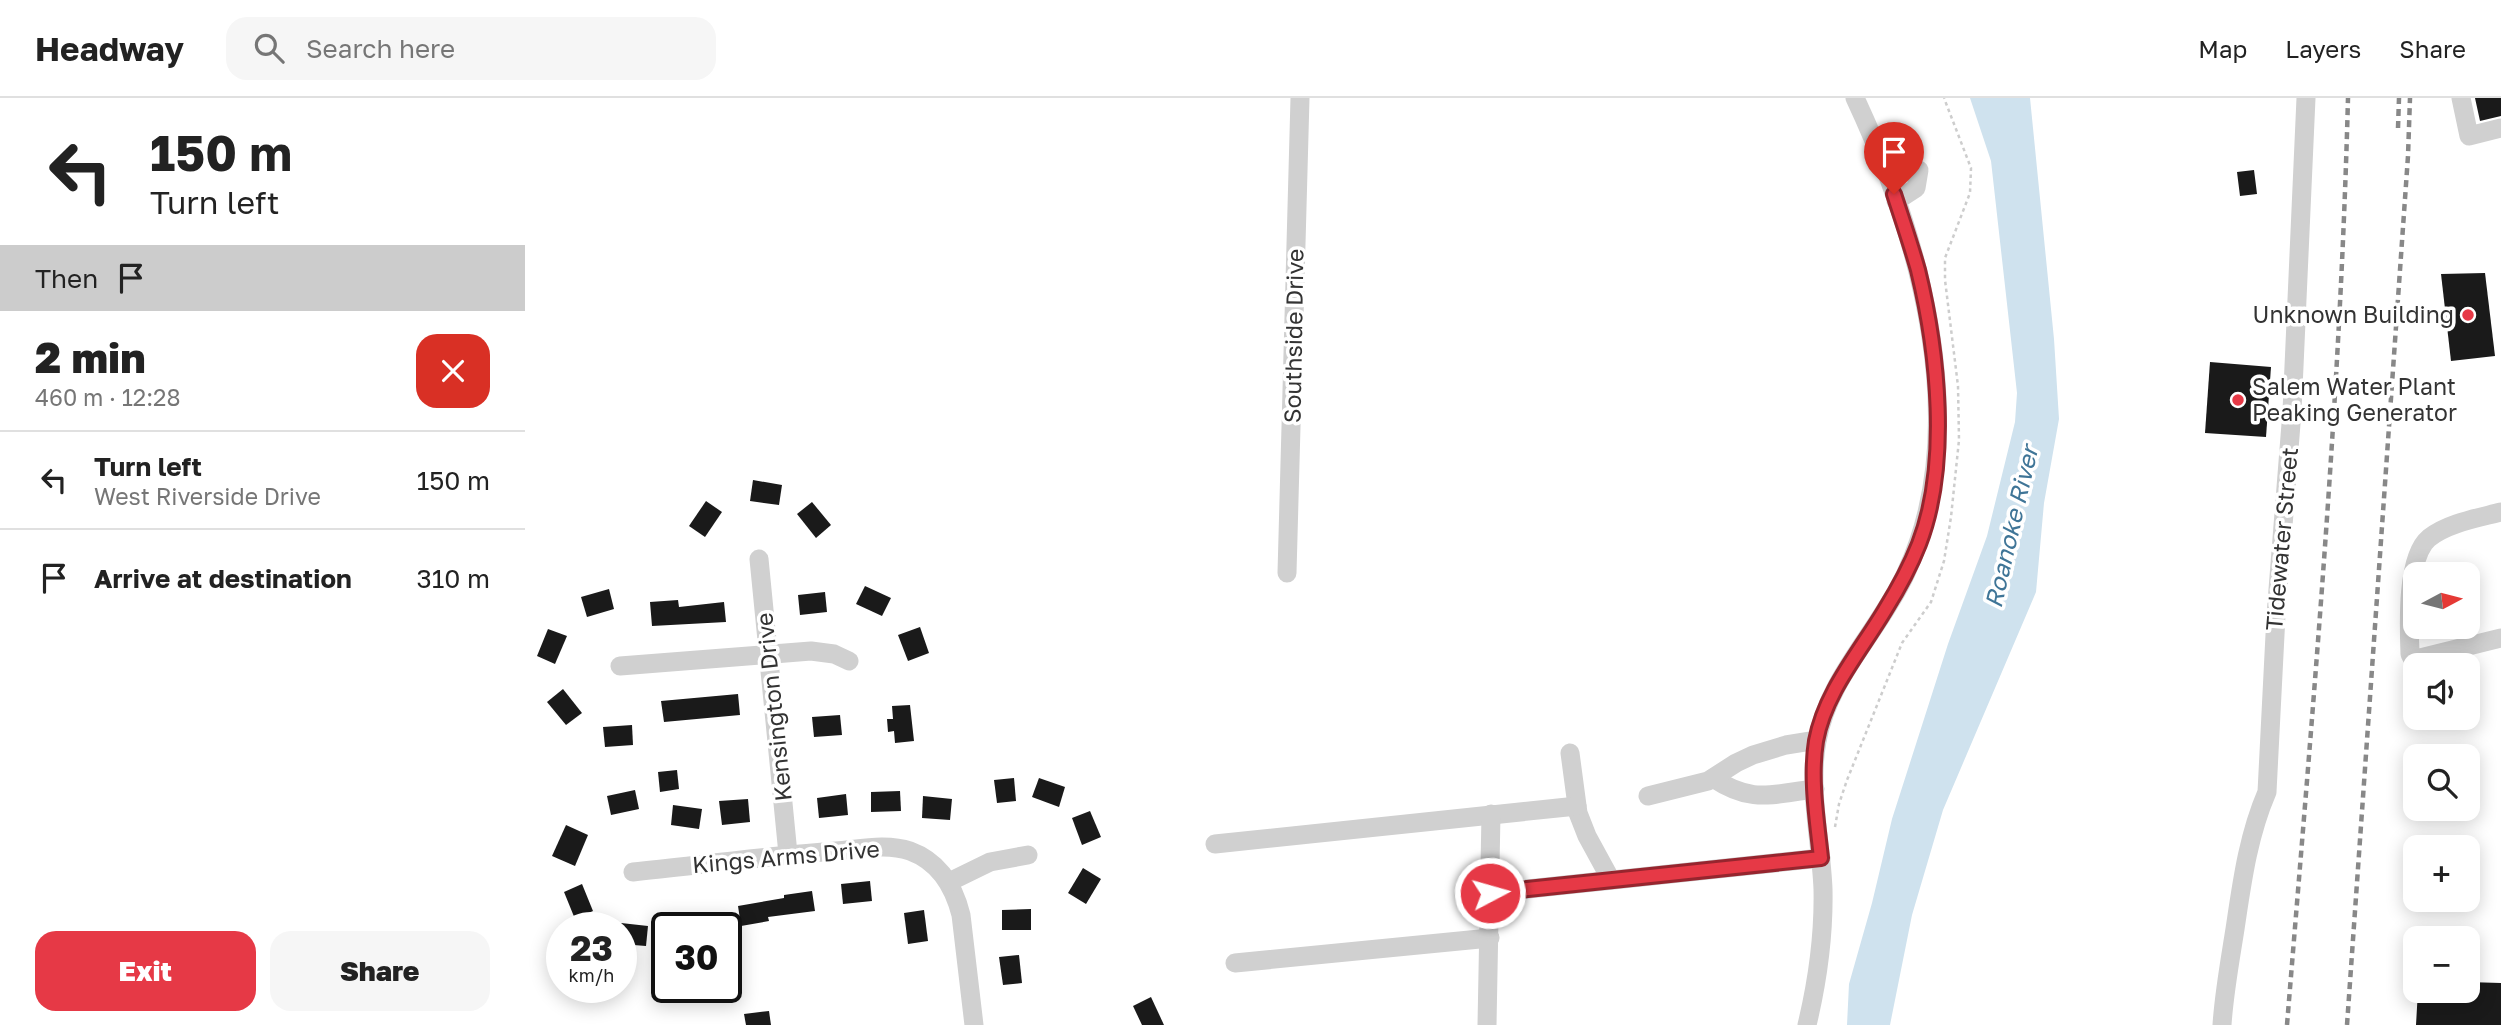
<!DOCTYPE html>
<html lang="en">
<head>
<meta charset="utf-8">
<style>
  body { margin:0; font-family:"Golos Text",sans-serif; background:#f6f6f6; color:#222; height:100vh; display:flex; flex-direction:column; font-size:26px; white-space:nowrap }
  * { box-sizing:border-box; margin:0 }
  p { font-size:23px; color:#767676 }
  .icon { flex:none; width:38px; height:38px; fill:none; stroke:currentColor; stroke-width:2; stroke-linecap:round; stroke-linejoin:round }
  .map { position:relative; flex:1; overflow:hidden }
  .panel { display:flex; flex-direction:column; background:#fff; width:525px }
  .panel>* { flex:none }
  .guide { background:#fff; color:#222; overflow:hidden }
  .needle { width:46px; rotate:83deg }
  .buttons { position:absolute; left:1878px; top:464px; display:grid; gap:14px }
  .buttons a { display:grid; place-items:center; width:77px; height:77px; border-radius:14px; background:#fff; box-shadow:0 4px 18px #0003; font-size:35px }
  .speed { position:absolute; left:21px; top:814px; display:flex; gap:14px; font-size:35px; font-weight:700; text-align:center }
  .speed>* { display:grid; place-content:center; width:91px; height:91px; border-radius:50%; background:#fff; box-shadow:0 4px 18px #0003; line-height:1 }
  .speed small { font-size:18px; font-weight:400 }
  .speed .limit { border:4px solid #111; border-radius:10px; background:#fff; color:#111 }
  .pin { position:absolute; display:grid; place-items:center; width:60px; height:60px; color:#fff; margin:-72px -30px; border-radius:50% 50% 50% 0; rotate:-45deg; box-shadow:0 0 7px #0007 }
  .pin .icon { rotate:45deg }
  .me { position:absolute; width:77px; margin:-38px; rotate:84deg; stroke-linejoin:round; filter:drop-shadow(0 0 5px #0008) }
  .turn { display:flex; align-items:center; gap:24px; height:147px; padding:0 35px; font-size:32px }
  .turn .icon { width:91px; height:91px; stroke-width:2.5 }
  .turn b { display:block; font-size:49px; line-height:60px }
  .then { display:flex; align-items:center; height:66px; padding:0 35px; background:#0003; gap:14px; font-size:26px }
  .round { display:grid; place-items:center; flex:none; width:74px; height:74px; border-radius:21px; background:#f6f6f6 }
  .overview { display:flex; align-items:center; justify-content:space-between; height:119px; padding:0 35px }
  h1 { font-size:42px; font-weight:800; line-height:52px }
  .button { display:flex; gap:14px; margin-top:auto; padding:14px 35px }
  .button a { flex:1; height:80px; border-radius:21px; background:#e63946; color:#fff; font-size:28px; font-weight:800; line-height:80px; text-align:center }
  .button a+a { background:#f6f6f6; color:#222 }
  ul { padding:0; list-style:none }
  li { display:flex; align-items:center; gap:21px; height:98px; padding:0 35px; border-top:2px solid #e0e0e0 }
  li div { flex:1 }
  li b { display:block; font-size:26px }
  li em { font-style:normal }
  header { display:flex; align-items:center; gap:42px; box-sizing:border-box; height:98px; padding:0 35px; background:#fff; border-bottom:2px solid #e0e0e0 }
  header strong { font-size:33px }
  nav { display:flex; gap:38px; margin-inline-start:auto; font-size:24px }
  .search { width:490px; height:63px; background:#f6f6f6; display:flex; align-items:center; gap:18px; box-sizing:border-box; padding:0 24px; border-radius:21px; color:#767676; font-size:26px }
  main { display:flex; flex:1; min-height:0 }
  .map>svg:first-child { display:block }
</style>
</head>
<body>
<header>
<strong>Headway</strong>
<div class="search"><svg class="icon" aria-label="search" viewBox="0 0 24 24"><circle cx="10" cy="10" r="6"/><path d="M15 15l6 6"/></svg>Search here</div>
<nav><a>Map</a><a>Layers</a><a>Share</a></nav>
</header>
<main>
<section class="panel">
<div class="guide">
<div class="turn"><svg class="icon" aria-label="left" viewBox="0 0 24 24"><path d="M17 20v-9H6M10 6l-5 5 5 5"/></svg><div><b>150 m</b>Turn left</div></div>
<div class="then">Then<svg class="icon" aria-label="arrive" viewBox="0 0 24 24"><path d="M6 21V4h12l-3 4 3 4H6"/></svg></div>
</div>
<div class="overview"><div><h1>2 min</h1><p>460 m · 12:28</p></div><a class="round" style="background:#d93025;color:#fff"><svg class="icon" aria-label="close" viewBox="0 0 24 24"><path d="M6 6l12 12M18 6L6 18"/></svg></a></div>
<ul>
<li><svg class="icon" aria-label="left" viewBox="0 0 24 24"><path d="M17 20v-9H6M10 6l-5 5 5 5"/></svg><div><b>Turn left</b><p>West Riverside Drive</p></div><em>150 m</em></li>
<li><svg class="icon" aria-label="arrive" viewBox="0 0 24 24"><path d="M6 21V4h12l-3 4 3 4H6"/></svg><div><b>Arrive at destination</b></div><em>310 m</em></li>
</ul>
<div class="button"><a>Exit</a><a>Share</a></div>
</section>
<div class="map">
<svg width="1976" height="927" viewBox="0 0 1976 927">
  <rect width="100%" height="100%" fill="#fff"/>
  <polygon fill="#cfe2ee" points="1445,0 1505,0 1529,241 1534,321 1519,405 1511,494 1418,712 1387,817 1365,927 1322,927 1324,886 1347,805 1367,721 1423,546 1462,438 1490,324 1492,295 1466,63"/>
  <g fill="#1a1a1a">
    <polygon points="1950,0 1976,0 1976,18 1955,23"/>
    <polygon points="1729,72 1732,96 1715,98 1712,74"/>
    <polygon points="1960,175 1970,258 1926,263 1916,176"/>
    <polygon points="1685,264 1746,269 1741,339 1680,335"/>
    <polygon points="228,382 257,387 254,407 225,403"/>
    <polygon points="181,403 197,414 180,439 164,428"/>
    <polygon points="287,404 306,427 291,440 272,416"/>
    <polygon points="340,488 366,500 357,518 331,506"/>
    <polygon points="84,491 89,511 62,519 56,499"/>
    <polygon points="300,494 302,514 275,517 273,497"/>
    <polygon points="153,502 154,509 199,504 201,524 127,528 125,504"/>
    <polygon points="395,529 404,555 383,563 373,537"/>
    <polygon points="23,531 42,538 30,566 12,558"/>
    <polygon points="38,591 57,615 41,627 22,604"/>
    <polygon points="213,596 215,617 139,624 136,603"/>
    <polygon points="385,607 389,643 370,645 369,633 363,634 362,621 368,621 367,608"/>
    <polygon points="315,617 317,637 289,639 287,619"/>
    <polygon points="107,627 108,647 80,649 78,629"/>
    <polygon points="152,672 154,691 135,694 133,674"/>
    <polygon points="489,680 491,703 472,705 469,682"/>
    <polygon points="514,680 540,689 534,709 507,699"/>
    <polygon points="110,692 114,711 86,717 82,698"/>
    <polygon points="375,693 376,713 346,714 346,694"/>
    <polygon points="321,696 323,717 294,720 292,700"/>
    <polygon points="398,698 427,701 425,722 397,720"/>
    <polygon points="223,701 225,724 197,727 194,703"/>
    <polygon points="148,707 177,711 174,731 146,727"/>
    <polygon points="565,713 576,739 557,747 547,720"/>
    <polygon points="41,727 63,737 50,768 27,758"/>
    <polygon points="558,770 576,781 561,806 543,795"/>
    <polygon points="345,783 347,803 318,806 316,786"/>
    <polygon points="57,786 68,813 50,821 39,794"/>
    <polygon points="287,793 290,813 243,819 244,823 216,828 213,808 259,800 259,797"/>
    <polygon points="506,811 506,832 477,832 477,812"/>
    <polygon points="399,812 403,843 383,846 379,815"/>
    <polygon points="96,825 123,828 121,848 96,846"/>
    <polygon points="494,857 497,885 478,887 474,859"/>
    <polygon points="1942,884 1976,885 1976,927 1891,927 1893,892 1942,892"/>
    <polygon points="626,899 639,927 617,927 608,908"/>
    <polygon points="244,913 246,927 221,927 219,916"/>
  </g>
  <g fill="none" stroke-linecap="round" stroke-linejoin="round">
    <polyline stroke="#cdcdcd" stroke-width="2.5" stroke-dasharray="3.5 3.5" stroke-linecap="butt" points="1310,729 1314,706 1322,682 1377,545 1406,504 1419,463 1426,419 1434,342 1433,288 1420,182 1420,160 1445,95 1446,70 1419,0"/>
    <g stroke="#d0d0d0" stroke-width="19">
      <polyline points="1936,0 1944,38 1976,30"/>
      <polyline points="1371,103 1391,90 1394,72"/>
      <path d="M1976,414C1953,420 1923,425 1904,440C1881,459 1884,528 1885,556L1887,560L1891,561L1976,540"/>
      <polyline points="234,461 263,756"/>
      <polyline points="762,475 775,0"/>
      <polyline points="95,568 286,553 309,556 324,563"/>
      <polyline points="1045,655 1053,715 1062,738 1086,782"/>
      <path d="M1188,680C1227,706 1246,696 1290,691"/>
      <polyline points="1123,698 1183,683 1211,665 1228,657 1261,647 1292,642"/>
      <polyline points="690,746 1052,708"/>
      <path d="M108,774C175,767 243,758 311,753C335,751 362,745 385,753C415,764 429,789 436,817L449,927"/>
      <polyline points="424,784 465,764 503,757"/>
      <polyline points="965,795 1296,760"/>
      <polyline points="710,865 965,840"/>
      <polyline points="962,927 966,716"/>
      <path d="M1282,927C1293,881 1299,838 1298,791C1296,742 1283,691 1292,643C1303,579 1355,532 1381,475C1449,329 1395,139 1330,0"/>
      <path d="M1697,927C1699,895 1705,863 1710,831C1717,784 1723,738 1742,694L1751,517L1767,313L1781,0"/>
    </g>
    <g stroke="#888" stroke-width="4.5" stroke-dasharray="7 5" stroke-linecap="butt">
      <polyline points="1873,30 1874,0"/>
      <path d="M1762,927C1787,619 1815,309 1823,0"/>
      <polyline points="1822,927 1883,58 1885,0"/>
    </g>
  </g>
  <g fill="none" stroke-linecap="round" stroke-linejoin="round">
    <g stroke="#96252e" stroke-width="18">
      <path id="route" d="M965,795L1296,760C1292,722 1285,681 1291,643C1300,594 1335,554 1360,512C1373,491 1385,469 1394,446C1425,366 1413,254 1393,172C1386,147 1377,121 1369,96"/>
    </g>
    <use href="#route" stroke="#e63946" stroke-width="12"/>
  </g>
  <g fill="#e63946" stroke="#fff" stroke-width="2.5">
    <circle cx="1943" cy="217" r="7"/>
    <circle cx="1713" cy="302" r="7"/>
  </g>
  <g text-anchor="middle" stroke-width="7" stroke-linejoin="round" paint-order="stroke">
    <g font-size="23" fill="#333" stroke="#fff" text-anchor="end">
      <text x="1929" y="225">Unknown Building</text>
      <text x="1727" y="297" text-anchor="start">Salem Water Plant<tspan x="1727" dy="26">Peaking Generator</tspan></text>
    </g>
    <g font-size="23" fill="#333" stroke="#fff">
      <text transform="translate(769 238) rotate(-89)" y="8">Southside Drive</text>
      <text transform="translate(1757 441) rotate(-85)" y="8">Tidewater Street</text>
      <text transform="translate(249 609) rotate(-96)" y="8">Kensington Drive</text>
      <text transform="translate(261 759) rotate(-5)" y="8">Kings Arms Drive</text>
    </g>
    <g font-size="24" font-style="italic" fill="#3f7597" stroke="#fff">
      <text transform="translate(1487 429) rotate(-77)" y="8">Roanoke River</text>
    </g>
  </g>
</svg>
<div class="buttons">
<a><svg class="needle" viewBox="-14 -14 28 28"><path d="M0-13l5 13h-10z" fill="#e53935"/><path d="M0 13l5-13h-10z" fill="#767676"/></svg></a>
<a><svg class="icon" aria-label="sound" viewBox="0 0 24 24"><path d="M4 9h4l5-4v14l-5-4H4zM17 9q2 3 0 6"/></svg></a>
<a><svg class="icon" aria-label="search" viewBox="0 0 24 24"><circle cx="10" cy="10" r="6"/><path d="M15 15l6 6"/></svg></a>
<a>+</a>
<a>−</a>
</div>
<div class="speed"><div>23<small>km/h</small></div><div class="limit">30</div></div>
<div class="pin" style="left:1369px;top:96px;background:#d93025"><svg class="icon" aria-label="arrive" viewBox="0 0 24 24"><path d="M6 21V4h12l-3 4 3 4H6"/></svg></div>
<svg class="me" style="left:965px;top:795px" viewBox="-20 -20 40 40"><circle r="17" fill="#e63946" stroke="#fff" stroke-width="3"/><path d="M0-11L8 9 0 5-8 9z" fill="#fff"/></svg>
</div>
</main>
</body>
</html>
